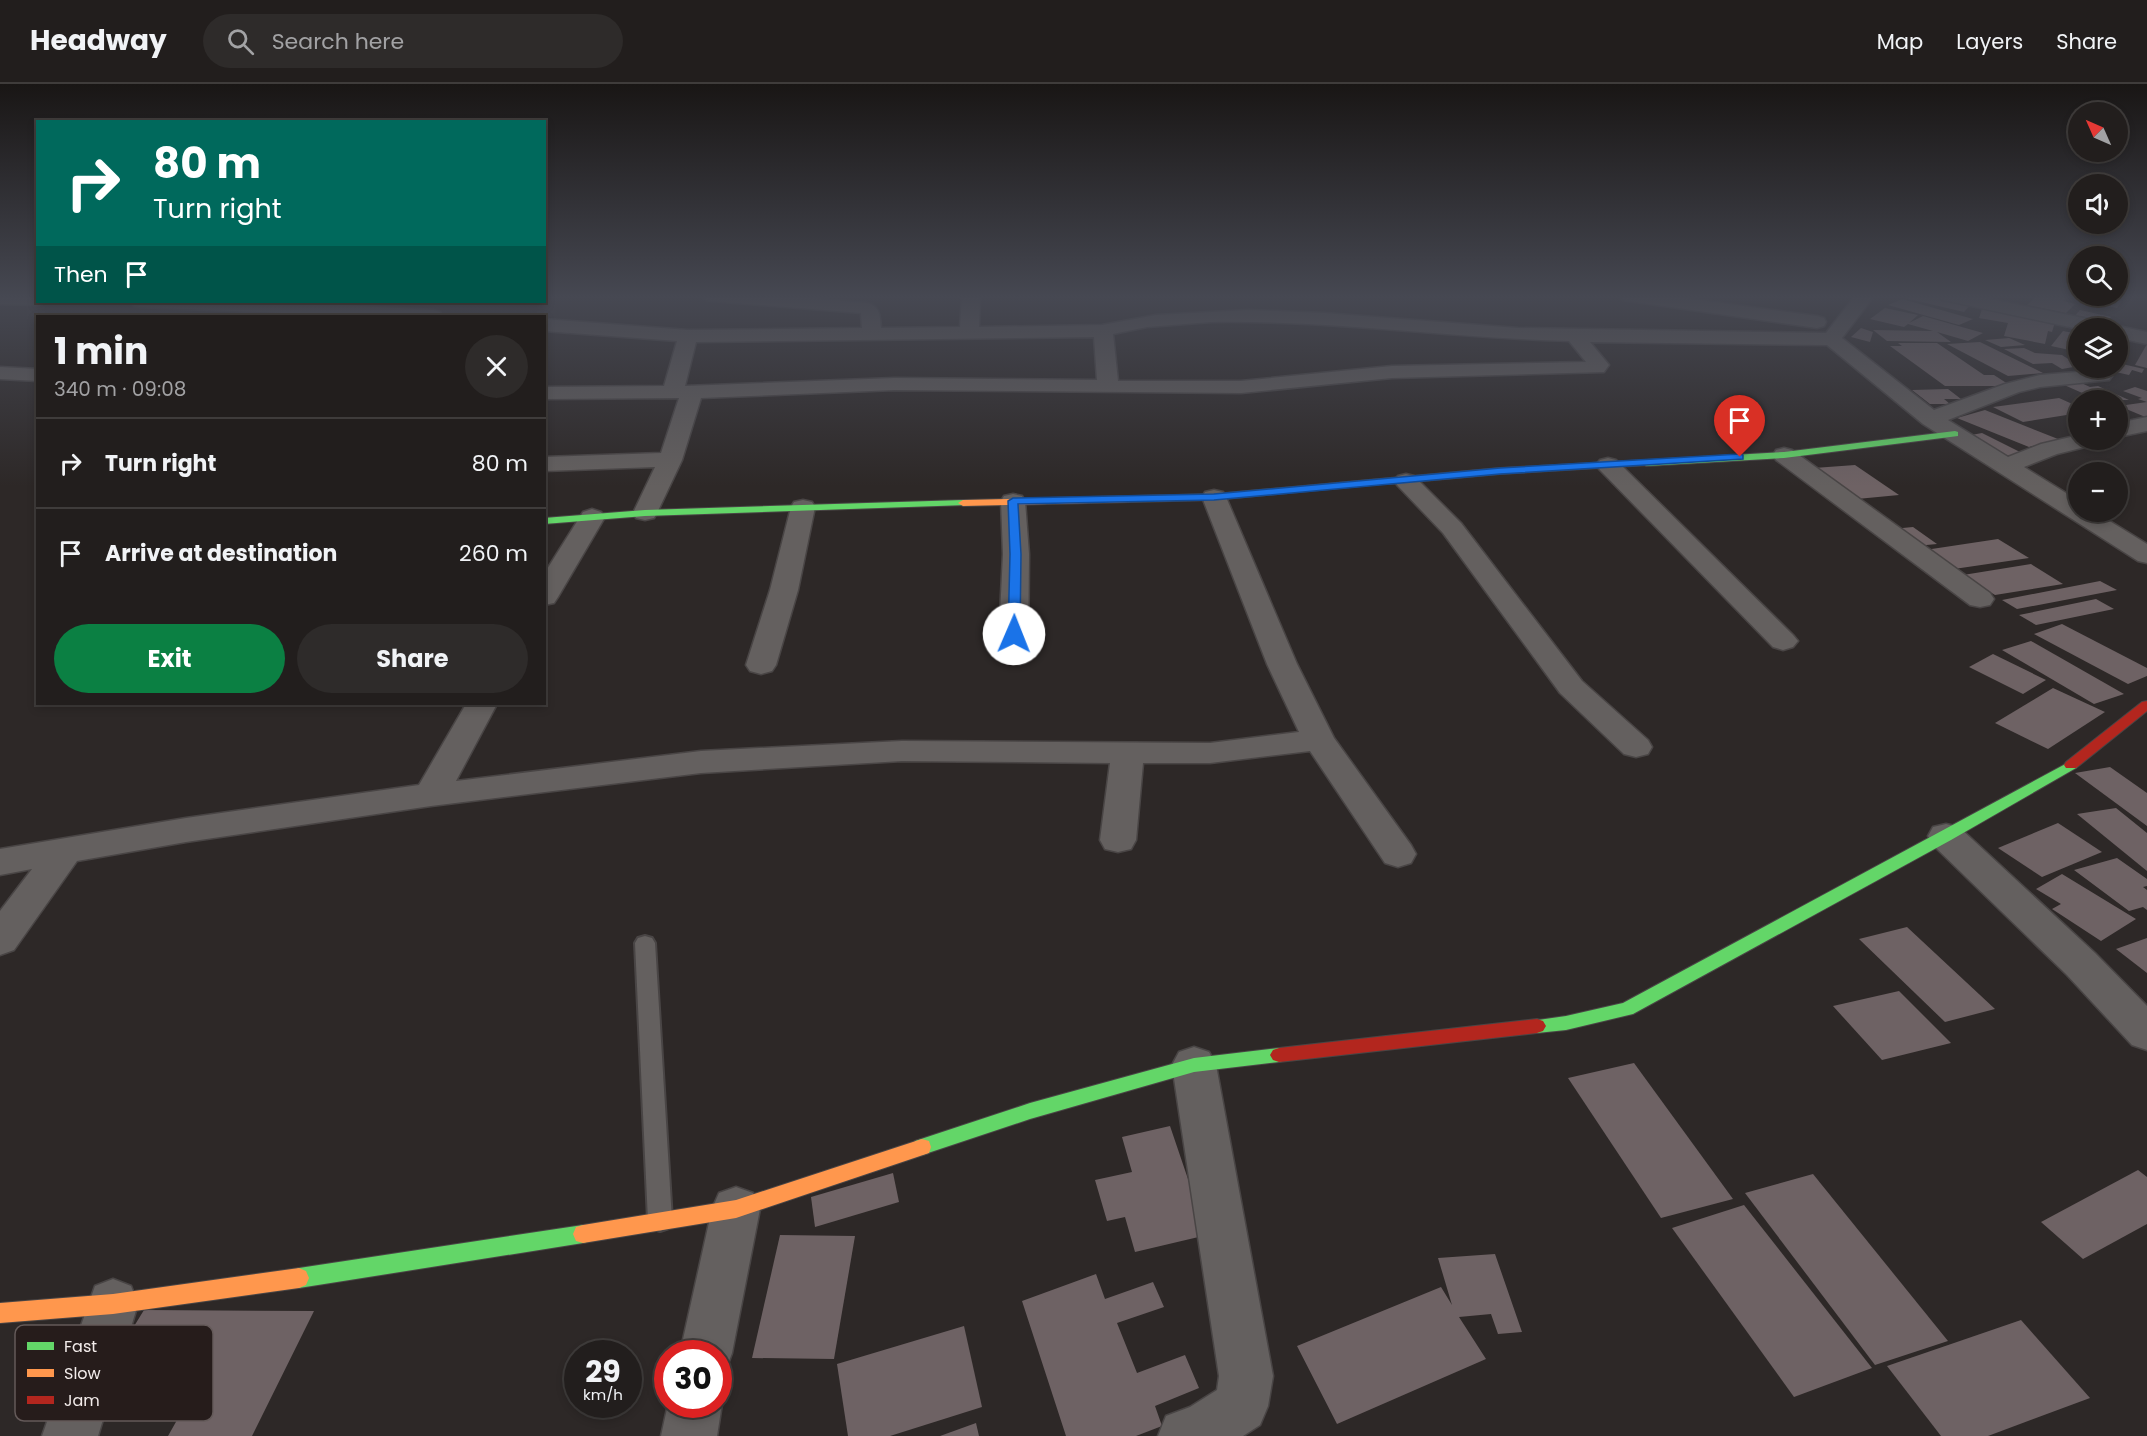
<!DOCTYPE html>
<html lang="en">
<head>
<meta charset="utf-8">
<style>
  body { margin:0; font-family:Poppins,sans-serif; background:#2e2b2a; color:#f1f3f6; height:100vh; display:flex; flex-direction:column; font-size:22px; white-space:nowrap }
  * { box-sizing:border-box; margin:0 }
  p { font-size:20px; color:#a2a2a4 }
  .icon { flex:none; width:33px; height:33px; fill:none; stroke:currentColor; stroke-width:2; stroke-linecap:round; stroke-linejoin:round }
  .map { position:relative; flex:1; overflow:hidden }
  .drawer { position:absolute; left:36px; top:231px; width:510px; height:390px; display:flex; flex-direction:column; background:#221e1d; border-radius:0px; box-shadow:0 3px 9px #0003,0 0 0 2px #3f3c3b }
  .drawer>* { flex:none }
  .guide { position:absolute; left:36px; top:36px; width:510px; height:183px; border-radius:0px; box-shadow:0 3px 9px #0003,0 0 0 2px #3f3c3b; background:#00695c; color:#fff; overflow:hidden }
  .needle { width:39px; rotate:315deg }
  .buttons { position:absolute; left:2068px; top:18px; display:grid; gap:12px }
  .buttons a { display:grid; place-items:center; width:60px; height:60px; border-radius:50%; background:#221e1d; box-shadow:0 3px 9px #0003,0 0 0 2px #3f3c3b; font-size:30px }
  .speed { position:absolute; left:564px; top:1256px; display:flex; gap:12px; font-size:30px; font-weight:700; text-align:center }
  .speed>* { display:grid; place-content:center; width:78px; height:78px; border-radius:50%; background:#221e1d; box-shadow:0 3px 9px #0003,0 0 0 2px #3f3c3b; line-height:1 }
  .speed small { font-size:15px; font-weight:400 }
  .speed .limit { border:9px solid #d22; background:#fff; color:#111 }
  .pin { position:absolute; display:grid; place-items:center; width:51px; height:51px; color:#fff; margin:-62px -26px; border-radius:50% 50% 50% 0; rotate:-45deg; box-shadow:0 0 6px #0007 }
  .pin .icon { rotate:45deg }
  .me { position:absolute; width:66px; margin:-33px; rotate:1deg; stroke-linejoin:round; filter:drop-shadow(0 0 4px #0008) }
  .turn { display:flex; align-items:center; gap:21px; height:126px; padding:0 18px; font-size:27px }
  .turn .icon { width:78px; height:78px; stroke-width:2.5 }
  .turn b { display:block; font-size:42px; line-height:51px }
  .then { display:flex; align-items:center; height:57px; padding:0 18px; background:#0003; gap:12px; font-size:22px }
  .round { display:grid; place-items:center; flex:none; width:63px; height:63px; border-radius:32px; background:#2e2b2a }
  .headline { display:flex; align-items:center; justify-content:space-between; height:102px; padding:0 18px }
  h1 { font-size:36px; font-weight:700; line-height:45px }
  .action { display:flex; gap:12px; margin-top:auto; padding:12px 18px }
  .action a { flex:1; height:69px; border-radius:36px; background:#0b8043; color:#fff; font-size:24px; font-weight:700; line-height:69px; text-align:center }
  .action a+a { background:#2e2b2a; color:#f1f3f6 }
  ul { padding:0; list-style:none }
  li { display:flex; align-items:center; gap:18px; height:90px; padding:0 18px; border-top:2px solid #3f3c3b }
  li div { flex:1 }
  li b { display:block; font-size:22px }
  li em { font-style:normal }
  header { display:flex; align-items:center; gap:36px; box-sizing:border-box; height:84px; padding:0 30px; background:#221e1d; border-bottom:2px solid #3f3c3b }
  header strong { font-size:28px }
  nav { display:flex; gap:33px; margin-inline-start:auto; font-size:21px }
  .search { width:420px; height:54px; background:#2e2b2a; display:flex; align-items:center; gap:15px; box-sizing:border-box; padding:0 21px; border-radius:33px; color:#a2a2a4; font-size:22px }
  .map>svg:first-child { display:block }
</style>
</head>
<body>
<header>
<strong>Headway</strong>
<div class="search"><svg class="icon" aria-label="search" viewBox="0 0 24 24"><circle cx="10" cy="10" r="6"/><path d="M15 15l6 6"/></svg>Search here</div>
<nav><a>Map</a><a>Layers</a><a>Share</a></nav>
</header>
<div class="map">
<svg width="2147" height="1352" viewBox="0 0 2147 1352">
  <rect width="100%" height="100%" fill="#2d2827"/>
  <g fill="#6e6264">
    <polygon points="1896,212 1933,212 1971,220 1964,228"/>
    <polygon points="2037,212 2059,212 2067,214 2063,217 2075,220 2066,229 2027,221"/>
    <polygon points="2078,212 2096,212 2122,217 2117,224 2075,216"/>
    <polygon points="1902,215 1973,235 1959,241 1888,221"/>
    <polygon points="1885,224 1918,231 1909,239 1923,232 1983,249 1968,257 1937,248 1951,258 1887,257 1873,246 1933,247 1908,240 1904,243 1870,235"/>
    <polygon points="1982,225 2055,238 2052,248 2048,247 2045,260 2004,252 2008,239 1979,234"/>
    <polygon points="2080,226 2111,233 2104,241 2073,234"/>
    <polygon points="1861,244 1873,248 1870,258 1851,253"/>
    <polygon points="2063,247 2079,250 2079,268 2051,262"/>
    <polygon points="2009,254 2025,261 2001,263 1985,256"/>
    <polygon points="1980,258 2043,289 2008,292 1947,260"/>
    <polygon points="1898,259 1937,259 1984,291 1994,291 2011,302 1945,302 1890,262 1902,262"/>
    <polygon points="2147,260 2147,284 2135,281"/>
    <polygon points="2024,264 2035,269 2062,271 2079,282 2062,285 2052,279 2033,280 2004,265"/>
    <polygon points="2118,279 2144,285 2142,289 2132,286 2129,291 2098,284 2118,284"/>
    <polygon points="2079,298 2090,303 2098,302 2129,316 2098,316 2062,300"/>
    <polygon points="2135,303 2147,307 2147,318 2138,315 2142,314 2123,307"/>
    <polygon points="1948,305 1961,315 1944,315 1950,320 1930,320 1912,306"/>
    <polygon points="2059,314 2079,323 2079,329 2023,338 1993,323"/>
    <polygon points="2147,318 2147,332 2143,332 2119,322"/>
    <polygon points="1985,326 2058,355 2029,363 1957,334"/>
    <polygon points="1982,349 2022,369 2006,372 1966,352"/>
    <polygon points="1855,381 1899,411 1857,415 1814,384"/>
    <polygon points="1913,443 1937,460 1916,462 1892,445"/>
    <polygon points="1998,455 2029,474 1954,485 1925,466"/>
    <polygon points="2031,480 2063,500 1995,511 1963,491"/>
    <polygon points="2100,497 2117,506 2017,525 2002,516"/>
    <polygon points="2096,515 2114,525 2036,541 2019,531"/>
    <polygon points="2062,540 2147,584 2147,592 2128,600 2034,550"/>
    <polygon points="2031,557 2124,610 2094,620 2002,566"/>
    <polygon points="1993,570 2046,596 2023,610 1969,583"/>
    <polygon points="2053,604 2105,628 2048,665 1995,639"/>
    <polygon points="2110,683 2147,709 2147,742 2075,689"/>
    <polygon points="2116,724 2147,749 2147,787 2077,730"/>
    <polygon points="2058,739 2102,768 2042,793 1998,764"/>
    <polygon points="2117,774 2147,795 2147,802 2143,803 2147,806 2147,826 2143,823 2129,827 2074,786"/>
    <polygon points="2062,790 2136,835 2101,857 2052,825 2061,820 2036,805"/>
    <polygon points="1907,843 1995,925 1945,938 1859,855"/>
    <polygon points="2147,854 2147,889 2116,865"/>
    <polygon points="1899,907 1951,959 1882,976 1833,922"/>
    <polygon points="1634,979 1733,1115 1661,1134 1568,994"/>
    <polygon points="1170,1042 1207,1151 1135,1168 1125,1133 1107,1137 1095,1096 1132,1088 1122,1053"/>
    <polygon points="2138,1086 2147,1093 2147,1140 2083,1175 2041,1138"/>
    <polygon points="893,1089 899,1118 815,1143 811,1113"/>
    <polygon points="1813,1090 1948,1257 1875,1281 1745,1109"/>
    <polygon points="1744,1121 1872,1284 1794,1313 1672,1144"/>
    <polygon points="780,1151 855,1152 834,1275 752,1274"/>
    <polygon points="1495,1170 1522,1248 1498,1250 1491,1230 1459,1233 1486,1275 1337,1340 1297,1262 1441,1203 1452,1221 1438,1174"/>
    <polygon points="1096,1190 1105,1215 1153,1198 1164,1223 1117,1239 1137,1289 1185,1271 1199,1304 1155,1322 1162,1342 1136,1352 1066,1352 1022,1217"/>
    <polygon points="144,1226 314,1227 252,1352 168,1352 199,1297 101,1296"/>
    <polygon points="2021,1236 2090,1314 1988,1352 1941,1352 1887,1282"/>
    <polygon points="964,1242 982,1323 890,1352 848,1352 837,1280"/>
    <polygon points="976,1339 979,1352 940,1352"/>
  </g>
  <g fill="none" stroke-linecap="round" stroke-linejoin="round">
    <g stroke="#494545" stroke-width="4">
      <polygon id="lane" points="645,852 652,854 655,859 672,1136 669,1144 660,1147 651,1144 648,1136 635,859 638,854"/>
    </g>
    <g stroke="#494545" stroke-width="3">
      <g id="street">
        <polygon points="0,212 38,212 38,218 46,218 38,221 0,220"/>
        <path d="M703,212H785L867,219C880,222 880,232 881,244L960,243L962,212H980L979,243L1102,241L1156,231L1249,226L1324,229L1518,244L1826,249L1855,212H1874L1842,254L1934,326L2005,300L2040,291L2102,286L2109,288L2112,292L2109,296L2040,303L2019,308L1948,336L2008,373L2041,360L2079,351V356H2096L2093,361L2057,370L2024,383L2079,417V428H2095L2147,460V479L2138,477L1923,340L1827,261L1590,258L1609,281L1604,288L1392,294L1241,309L895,306L701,314L682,376L657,429L654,434L645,436L636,434L633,429L655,383L544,387V373L661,369L679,314L544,315V303L664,302L677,257L544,247V235L688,246L862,244L861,229L712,217L706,216ZM1211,238C1331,236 1449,254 1569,257L1586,278L1392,282L1241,297H1118L1113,250L1147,243ZM1094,253L1097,296L895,294L685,302L696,258Z"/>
        <polygon points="1620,212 1670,212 1817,232 1824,234 1826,238 1824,242 1817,244 1629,217 1623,216"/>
        <polygon points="1939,212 1975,212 2103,238 2110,240 2112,244 2118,242 2147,248 2147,260 2118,254 2118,244 2079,245 1948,217 1942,216"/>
        <polygon points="131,218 288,218 433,226 440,228 442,232 354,232 140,223 134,222"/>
        <polygon points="0,283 38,285 38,297 0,295"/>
        <polygon points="2147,333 2147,347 2118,353 2118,339"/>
        <polygon points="1784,364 1792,366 1990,509 1994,515 1990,521 1980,523 1970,521 1776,376 1773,371 1776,366"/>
        <polygon points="1608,374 1616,376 1793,551 1798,557 1793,563 1783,566 1773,563 1600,386 1596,381 1600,376"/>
        <polygon points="1406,390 1414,392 1461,439 1582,597 1648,656 1652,663 1648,670 1636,673 1624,670 1560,609 1443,449 1398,402 1394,397 1398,392"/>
        <polygon points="1214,406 1223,408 1226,413 1297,580 1334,654 1411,761 1416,770 1411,779 1398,783 1385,779 1310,667 1210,679 1143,679 1136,756 1131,765 1118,768 1105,765 1100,756 1110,679 902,677 701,689 431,722 186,758 77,777 14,866 0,871 0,827 32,785 0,791 0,765 186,734 419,701 466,620 497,620 456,697 701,667 902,657 1210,659 1299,648 1267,580 1202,413 1205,408"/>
        <polygon points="1013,410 1022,412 1025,417 1029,470 1028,571 1023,577 1013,580 1003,577 998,571 1003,470 1001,417 1004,412"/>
        <polygon points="803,416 812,418 815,423 798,506 776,581 772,587 761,590 750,587 746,581 770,506 791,423 794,418"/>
        <polygon points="592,425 601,428 605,433 558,513 554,519 544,521 544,490 583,428"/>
        <polygon points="1946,740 1959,743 2095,869 2147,922 2147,966 2132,961 2067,891 1933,761 1928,752 1933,743"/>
        <polygon points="1194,963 1209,968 1216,981 1273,1292 1268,1322 1260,1341 1243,1352 1158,1352 1166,1332 1190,1323 1217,1306 1219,1292 1172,981 1179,968"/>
        <polygon points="736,1103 753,1109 760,1125 732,1269 725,1288 718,1290 718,1269 680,1269 712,1125 719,1109"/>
        <polygon points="113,1195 131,1202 138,1220 98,1352 42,1352 95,1202"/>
        <polygon points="718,1311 722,1320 717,1352 661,1352 668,1320 718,1320"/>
      </g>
    </g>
    <g stroke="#494545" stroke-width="2">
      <g id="fast">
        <polygon points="1955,347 1958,348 1958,352 1784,374 1646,382 1641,379 1646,376 1784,368"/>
        <polygon points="963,416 968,419 967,421 645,432 544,440 544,434 645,426"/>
        <polygon points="2071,677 2076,678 2078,681 2076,684 1951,756 1633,930 1566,946 1537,949 1531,947 1528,942 1531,937 1566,932 1623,919"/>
        <polygon points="1279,964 1285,966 1288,971 1285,976 1279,978 1194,988 1030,1035 922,1071 915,1069 913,1063 915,1057 1030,1019 1194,974"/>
        <polygon points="583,1141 590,1143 593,1150 590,1157 583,1159 299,1204 292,1201 289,1194 292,1187 299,1184"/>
      </g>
    </g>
    <g stroke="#494545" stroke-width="2">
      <g id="slow">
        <polygon points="1390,394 1393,395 1393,399 1214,416 963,422 958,419 963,416 1214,410"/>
        <polygon points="922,1055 929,1057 931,1063 929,1069 736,1134 583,1159 576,1157 573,1150 576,1143 583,1141 736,1116"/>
        <polygon points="299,1184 306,1187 309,1194 306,1201 299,1204 113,1230 0,1239 0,1219 113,1210"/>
      </g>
    </g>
    <g stroke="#494545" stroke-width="2">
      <g id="jam">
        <polygon points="1646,376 1649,377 1649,381 1500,390 1390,400 1385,397 1390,394 1500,384"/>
        <polygon points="2147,617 2147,627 2076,684 2066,684 2064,681 2066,678 2142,618"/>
        <polygon points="1537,935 1543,937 1546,942 1543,947 1537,949 1279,978 1273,976 1270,971 1273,966 1279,964"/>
      </g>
    </g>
    <use href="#lane" fill="#64605f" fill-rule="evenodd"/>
    <use href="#street" fill="#64605f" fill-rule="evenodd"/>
    <use href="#fast" fill="#63d668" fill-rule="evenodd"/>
    <use href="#slow" fill="#ff974d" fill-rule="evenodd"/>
    <use href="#jam" fill="#b3261e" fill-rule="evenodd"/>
  </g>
  <linearGradient id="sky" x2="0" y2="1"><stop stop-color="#191615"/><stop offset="0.53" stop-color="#464852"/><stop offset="1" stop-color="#464852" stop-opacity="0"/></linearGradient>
  <rect width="2147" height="402" fill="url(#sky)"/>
  <polygon fill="#1a73e8" stroke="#114b97" stroke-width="1.5" points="1740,370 1743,371 1743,375 1500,390 1214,416 1018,420 1021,470 1020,550 1014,554 1008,550 1010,470 1008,417 1013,414 1214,410 1500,384"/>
  <rect x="15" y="1241" width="198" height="96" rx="9" fill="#261c1b" stroke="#645a59" stroke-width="1.5"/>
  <rect x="27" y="1258" width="27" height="8" fill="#63d668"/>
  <rect x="27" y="1285" width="27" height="8" fill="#ff974d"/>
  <rect x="27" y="1312" width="27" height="8" fill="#b3261e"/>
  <g font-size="16" fill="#f3eceb">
    <text x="64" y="1268">Fast</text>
    <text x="64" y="1295">Slow</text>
    <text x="64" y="1322">Jam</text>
  </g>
</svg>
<div class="buttons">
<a><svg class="needle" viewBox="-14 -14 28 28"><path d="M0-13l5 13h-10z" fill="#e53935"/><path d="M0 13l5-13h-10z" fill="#a2a2a4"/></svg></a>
<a><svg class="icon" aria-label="sound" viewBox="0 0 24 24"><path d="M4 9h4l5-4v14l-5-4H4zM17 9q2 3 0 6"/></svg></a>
<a><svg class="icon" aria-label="search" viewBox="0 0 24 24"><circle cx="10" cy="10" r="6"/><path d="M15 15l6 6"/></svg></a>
<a><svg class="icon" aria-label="layers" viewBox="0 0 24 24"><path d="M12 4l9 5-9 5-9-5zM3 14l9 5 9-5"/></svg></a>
<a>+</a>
<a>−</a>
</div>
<div class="speed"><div>29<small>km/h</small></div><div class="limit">30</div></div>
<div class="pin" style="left:1740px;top:373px;background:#d93025"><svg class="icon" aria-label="arrive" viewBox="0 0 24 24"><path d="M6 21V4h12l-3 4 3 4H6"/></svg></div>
<svg class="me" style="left:1014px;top:550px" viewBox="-20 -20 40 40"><circle r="19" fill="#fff"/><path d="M0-13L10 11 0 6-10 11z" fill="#1a73e8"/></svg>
<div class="guide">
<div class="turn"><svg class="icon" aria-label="right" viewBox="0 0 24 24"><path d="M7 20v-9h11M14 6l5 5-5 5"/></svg><div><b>80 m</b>Turn right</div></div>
<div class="then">Then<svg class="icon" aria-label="arrive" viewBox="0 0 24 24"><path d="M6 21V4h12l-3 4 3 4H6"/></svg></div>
</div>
<section class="drawer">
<div class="headline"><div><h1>1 min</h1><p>340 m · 09:08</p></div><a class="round"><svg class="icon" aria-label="close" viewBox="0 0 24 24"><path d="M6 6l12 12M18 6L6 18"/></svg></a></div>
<ul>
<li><svg class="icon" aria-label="right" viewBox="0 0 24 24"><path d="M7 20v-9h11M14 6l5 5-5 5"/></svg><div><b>Turn right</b></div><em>80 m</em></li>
<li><svg class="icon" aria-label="arrive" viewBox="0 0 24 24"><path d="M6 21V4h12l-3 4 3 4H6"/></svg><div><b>Arrive at destination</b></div><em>260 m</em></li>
</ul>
<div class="action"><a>Exit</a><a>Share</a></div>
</section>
</div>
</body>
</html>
